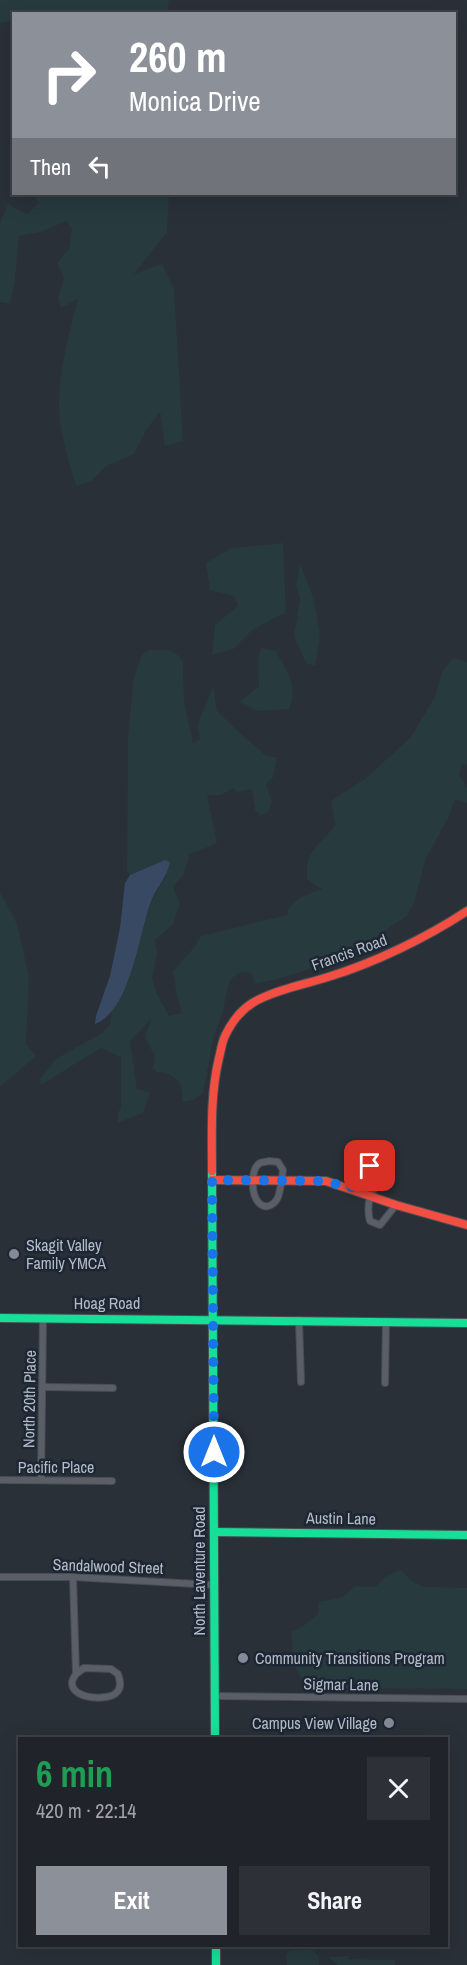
<!DOCTYPE html>
<html lang="en">
<head>
<meta charset="utf-8">
<style>
  body { margin:0; font-family:"Archivo Narrow",sans-serif; background:#2d3036; color:#f1f3f6; height:100vh; display:flex; flex-direction:column; font-size:22px; white-space:nowrap }
  * { box-sizing:border-box; margin:0 }
  p { font-size:20px; color:#a2a4a8 }
  .icon { flex:none; width:33px; height:33px; fill:none; stroke:currentColor; stroke-width:2; stroke-linecap:round; stroke-linejoin:round }
  .map { position:relative; flex:1; overflow:hidden }
  .details { position:absolute; left:18px; top:1737px; width:430px; height:210px; display:flex; flex-direction:column; background:#20242a; border-radius:0px; box-shadow:0 6px 24px #0002,0 0 0 2px #3d4147 }
  .details>* { flex:none }
  .guide { position:absolute; left:12px; top:12px; width:444px; height:183px; border-radius:0px; box-shadow:0 6px 24px #0002,0 0 0 2px #3d4147; background:#8c9099; color:#fff; overflow:hidden }
  .pin { position:absolute; display:grid; place-items:center; width:51px; height:51px; color:#fff; margin:-26px; border-radius:12px; box-shadow:0 3px 9px #0006 }
  .me { position:absolute; width:66px; margin:-33px; rotate:0deg; stroke-linejoin:round; filter:drop-shadow(0 0 4px #0008) }
  .turn { display:flex; align-items:center; gap:21px; height:126px; padding:0 18px; font-size:27px }
  .turn .icon { width:78px; height:78px; stroke-width:2.5 }
  .turn b { display:block; font-size:42px; line-height:51px }
  .then { display:flex; align-items:center; height:57px; padding:0 18px; background:#0003; gap:12px; font-size:22px }
  .round { display:grid; place-items:center; flex:none; width:63px; height:63px; border-radius:0px; background:#2d3036 }
  .headline { display:flex; align-items:center; justify-content:space-between; height:102px; padding:0 18px }
  h1 { font-size:36px; font-weight:700; line-height:45px; color:#1e9e55 }
  .primary-button { display:flex; gap:12px; margin-top:auto; padding:12px 18px }
  .primary-button a { flex:1; height:69px; border-radius:0px; background:#8c9099; color:#fff; font-size:24px; font-weight:700; line-height:69px; text-align:center }
  .primary-button a+a { background:#2d3036; color:#f1f3f6 }
  .map>svg:first-child { display:block }
</style>
</head>
<body>
<div class="map">
<svg width="467" height="1965" viewBox="0 0 467 1965">
  <rect width="100%" height="100%" fill="#2a3038"/>
  <g fill="#273a3e">
    <polygon points="0,0 169,0 167,13 14,14 13,21 0,23"/>
    <path d="M34,194H169L167,232L134,274L162,264L174,289L183,441L165,446L160,412L146,430L134,454L106,466L91,481L76,486C69,461 60,435 59,409C58,372 69,335 78,299L61,308L58,298L64,278L57,263L69,249L72,229L67,221L40,232L19,236L15,280L10,304L0,302V224L8,204L27,214L39,203Z"/>
    <polygon points="283,543 286,613 272,619 251,631 233,649 212,655 215,625 238,606 234,596 210,590 206,563 232,548"/>
    <polygon points="300,563 314,600 320,638 315,666 306,663 294,636 300,599 296,586"/>
    <path d="M261,648L276,651C287,672 299,687 289,709L258,711L240,702L259,686L258,660Z"/>
    <path d="M149,650H170L179,656L183,663L184,701L193,743L200,739L197,726L213,687L217,711L243,736L267,756L277,757L273,777L266,784L272,802L268,812L260,815L255,810L252,789L237,792L233,788L221,795H207L217,843L188,855L189,857L183,875L173,887L180,903L173,924L155,940L157,954L152,978L157,994L169,1016L182,1013L176,991L173,971L192,950L201,936L287,915C290,899 308,894 322,889L307,879C305,849 319,847 335,825L331,801L366,778L410,738L435,697L442,672L453,658L467,662V765L462,763L459,774L467,788V803L455,799L448,818L426,858L414,902L407,916L378,935L370,950L278,979L254,984L252,973L240,972L231,979L228,987L222,1014L214,1035L203,1094L193,1100L182,1102C184,1084 176,1072 157,1072L153,1068L155,1057L145,1037L151,1019L130,1041L137,1089L150,1093L143,1113L117,1123L118,1113L121,1107V1057L101,1048L41,1085L40,1079L56,1059L104,1032L110,1024L112,1009L128,981L150,903L166,876L165,860L130,875L127,870L128,736L134,677L142,655Z"/>
    <polygon points="0,892 17,924 29,977 26,1044 36,1056 0,1087"/>
    <polygon points="401,1570 412,1581 424,1587 467,1588 467,1689 336,1688 304,1682 295,1667 291,1632 302,1627 318,1614 319,1602 343,1597 355,1586 375,1587 385,1577"/>
    <polygon points="311,1949 319,1956 319,1965 287,1965 286,1955 289,1951"/>
    <polygon points="349,1956 349,1959 395,1960 395,1965 338,1965 328,1957"/>
  </g>
  <path fill="#384963" d="M165,860L170,862C167,878 155,889 150,904C139,935 130,1011 95,1024L96,1016L110,976L120,928L125,883L130,875Z"/>
  <g fill="none" stroke-linecap="round" stroke-linejoin="round">
    <g stroke="#484c53" stroke-width="8">
      <g id="street">
        <path d="M269,1161L278,1162L283,1170C282,1178 281,1186 279,1194C277,1203 267,1211 259,1203C251,1195 250,1169 260,1163C262,1162 267,1162 269,1161Z"/>
        <path d="M351,1189C354,1181 364,1155 375,1170C383,1180 373,1188 370,1197C368,1205 368,1214 370,1221L380,1225L396,1205"/>
        <polyline points="299,1320 301,1382"/>
        <polyline points="385,1383 386,1322"/>
        <polyline points="43,1387 113,1388"/>
        <polyline points="0,1480 112,1481"/>
        <polyline points="41,1480 43,1318"/>
        <polyline points="0,1577 73,1577 214,1585"/>
        <path d="M73,1577L76,1674C74,1677 72,1680 72,1683C72,1700 110,1701 117,1692C122,1687 120,1680 118,1674L111,1669L84,1668L76,1674"/>
        <polyline points="215,1696 467,1699"/>
      </g>
    </g>
    <g stroke="#484c53" stroke-width="10">
      <g id="fast">
        <polyline points="212,1171 215,1738"/>
        <polyline points="0,1318 467,1323"/>
        <polyline points="214,1532 467,1535"/>
        <polyline points="216,1946 216,1965"/>
      </g>
    </g>
    <g stroke="#484c53" stroke-width="10">
      <g id="jam">
        <path d="M212,1171C212,1133 210,1095 219,1058C221,1050 222,1042 225,1036C233,1019 245,1005 262,998C283,988 306,984 328,977C374,963 426,938 467,911"/>
        <polyline points="212,1180 326,1181 396,1205 467,1225"/>
      </g>
    </g>
    <use href="#street" stroke="#5a5e66" stroke-width="6"/>
    <use href="#fast" stroke="#16e098" stroke-width="8"/>
    <use href="#jam" stroke="#f24e42" stroke-width="8"/>
  </g>
  <g fill="none" stroke-linecap="round" stroke-linejoin="round">
    <path stroke="#1a73e8" stroke-width="10" stroke-dasharray="0 18" d="M214,1452L212,1180L326,1181L351,1189C355,1178 358,1169 370,1166"/>
  </g>
  <g fill="#848b96" stroke="#1d2633" stroke-width="2">
    <circle cx="14" cy="1254" r="6"/>
    <circle cx="243" cy="1658" r="6"/>
    <circle cx="389" cy="1723" r="6"/>
  </g>
  <g text-anchor="middle" stroke-width="5" stroke-linejoin="round" paint-order="stroke">
    <g font-size="16" fill="#b4bcc9" stroke="#1d2633">
      <text transform="translate(349 952) rotate(-20)" y="6">Francis Road</text>
      <text x="107" y="1309">Hoag Road</text>
      <text transform="translate(29 1399) rotate(-89)" y="6">North 20th Place</text>
      <text x="56" y="1473">Pacific Place</text>
      <text transform="translate(341 1518) rotate(1)" y="6">Austin Lane</text>
      <text transform="translate(108 1566) rotate(2)" y="6">Sandalwood Street</text>
      <text transform="translate(199 1571) rotate(-90)" y="6">North Laventure Road</text>
      <text transform="translate(341 1684) rotate(1)" y="6">Sigmar Lane</text>
    </g>
    <g font-size="16" fill="#b4bcc9" stroke="#1d2633" text-anchor="start">
      <text x="26" y="1251">Skagit Valley<tspan x="26" dy="18">Family YMCA</tspan></text>
      <text x="255" y="1664">Community Transitions Program</text>
      <text x="377" y="1729" text-anchor="end">Campus View Village</text>
    </g>
  </g>
</svg>
<div class="pin" style="left:370px;top:1166px;background:#d93025"><svg class="icon" aria-label="arrive" viewBox="0 0 24 24"><path d="M6 21V4h12l-3 4 3 4H6"/></svg></div>
<svg class="me" style="left:214px;top:1452px" viewBox="-20 -20 40 40"><circle r="17" fill="#1a73e8" stroke="#fff" stroke-width="3"/><path d="M0-11L8 9 0 5-8 9z" fill="#fff"/></svg>
<div class="guide">
<div class="turn"><svg class="icon" aria-label="right" viewBox="0 0 24 24"><path d="M7 20v-9h11M14 6l5 5-5 5"/></svg><div><b>260 m</b>Monica Drive</div></div>
<div class="then">Then<svg class="icon" aria-label="left" viewBox="0 0 24 24"><path d="M17 20v-9H6M10 6l-5 5 5 5"/></svg></div>
</div>
<section class="details">
<div class="headline"><div><h1>6 min</h1><p>420 m · 22:14</p></div><a class="round"><svg class="icon" aria-label="close" viewBox="0 0 24 24"><path d="M6 6l12 12M18 6L6 18"/></svg></a></div>
<div class="primary-button"><a>Exit</a><a>Share</a></div>
</section>
</div>
</body>
</html>
